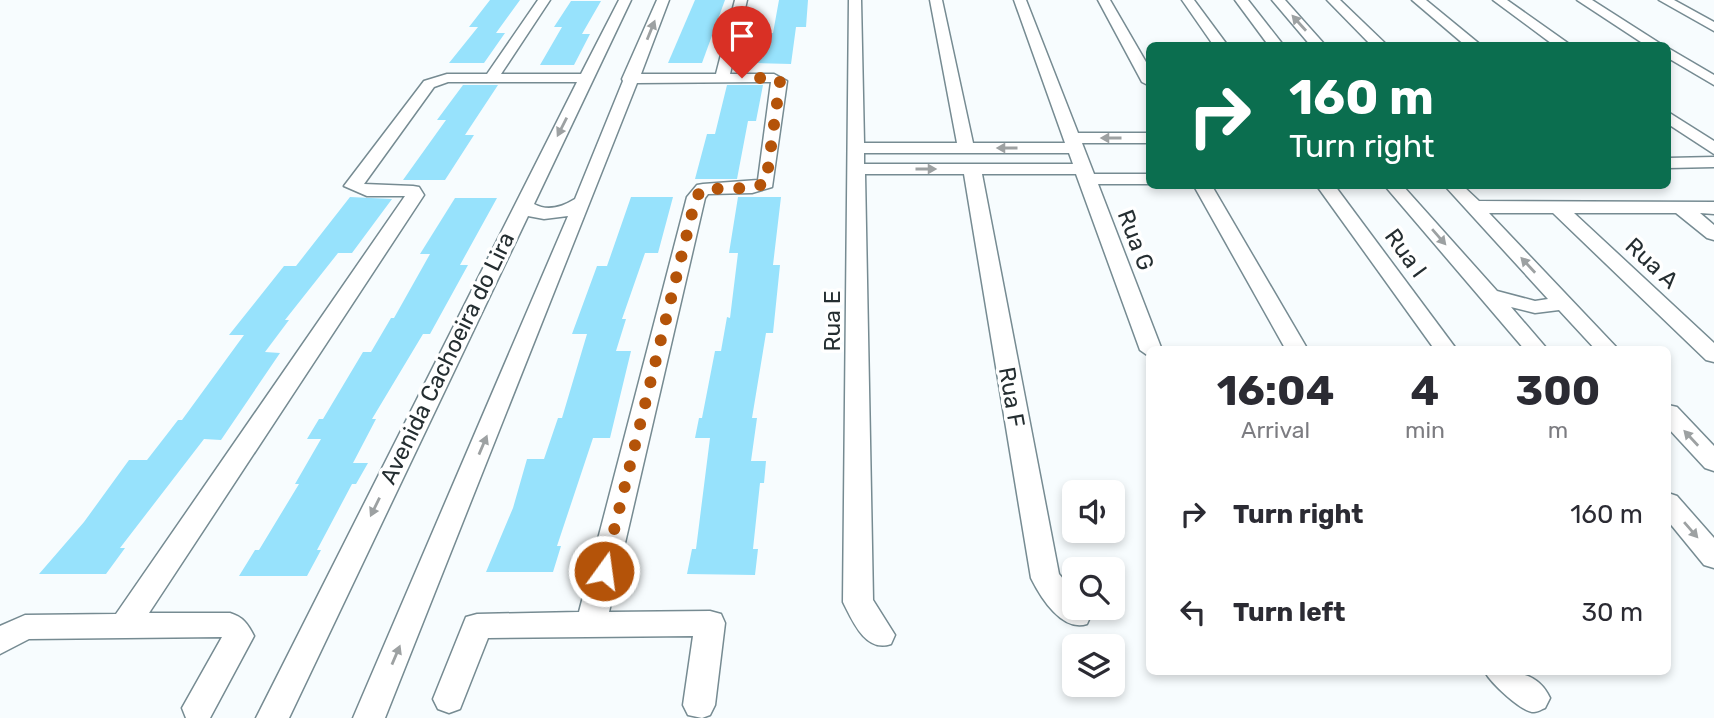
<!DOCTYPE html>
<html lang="en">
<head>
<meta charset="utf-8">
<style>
  body { margin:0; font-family:Rubik,sans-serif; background:#f2f2f3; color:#2b2b33; height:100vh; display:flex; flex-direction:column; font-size:26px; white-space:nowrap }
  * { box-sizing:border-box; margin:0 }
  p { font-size:23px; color:#7c7c81 }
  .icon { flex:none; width:38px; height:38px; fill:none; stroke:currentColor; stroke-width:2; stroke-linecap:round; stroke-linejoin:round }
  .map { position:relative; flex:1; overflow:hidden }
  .panel { position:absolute; left:1146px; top:346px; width:525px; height:329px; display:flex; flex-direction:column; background:#fff; border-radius:10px; box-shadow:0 4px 10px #0003 }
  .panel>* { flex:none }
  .guide { position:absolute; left:1146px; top:42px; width:525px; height:147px; border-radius:10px; box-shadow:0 4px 10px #0003; background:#0b6e4f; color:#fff; overflow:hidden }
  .tools { position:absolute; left:1062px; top:480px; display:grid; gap:14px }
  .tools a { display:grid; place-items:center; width:63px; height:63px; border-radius:10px; background:#fff; box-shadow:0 4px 10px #0003; font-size:35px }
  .pin { position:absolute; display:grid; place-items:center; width:60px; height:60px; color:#fff; margin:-72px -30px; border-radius:50% 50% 50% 0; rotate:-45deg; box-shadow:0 0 7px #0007 }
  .pin .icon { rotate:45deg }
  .me { position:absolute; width:77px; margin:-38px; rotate:14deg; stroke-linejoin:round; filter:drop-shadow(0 0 5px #0008) }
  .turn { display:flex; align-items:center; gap:24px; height:147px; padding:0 28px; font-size:32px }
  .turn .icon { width:91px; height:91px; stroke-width:2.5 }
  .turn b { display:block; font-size:49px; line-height:60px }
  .eta { display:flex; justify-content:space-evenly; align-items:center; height:119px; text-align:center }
  .eta b { font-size:42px; font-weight:700; line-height:49px }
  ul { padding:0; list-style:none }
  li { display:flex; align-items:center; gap:21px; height:98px; padding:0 28px }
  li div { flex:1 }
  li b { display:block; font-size:26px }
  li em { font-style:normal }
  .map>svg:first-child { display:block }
</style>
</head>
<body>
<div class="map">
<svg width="1714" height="718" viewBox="0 0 1714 718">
  <rect width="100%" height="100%" fill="#f7fcfe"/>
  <g fill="#97e2fc">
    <polygon points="490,0 520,0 496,33 505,33 484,63 449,63 478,27 469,27"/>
    <polygon points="695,0 725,0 702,63 668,63"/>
    <polygon points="779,0 808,0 806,27 796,27 791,64 757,63 763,33 773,33"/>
    <polygon points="571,1 601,1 582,34 590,34 574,65 540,65 562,27 554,27"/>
    <polygon points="463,85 498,85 465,135 474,135 445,180 403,180 446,120 437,120"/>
    <polygon points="727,85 763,85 756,121 748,121 737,179 695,179 707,134 715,134"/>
    <polygon points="350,197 392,199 352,253 338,253 285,320 289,320 265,352 280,353 221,440 204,439 120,548 125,548 106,574 39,574 84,522 129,460 147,460 178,420 182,420 244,335 229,335 284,266 296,266"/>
    <polygon points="631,197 673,197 658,253 645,253 622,319 626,319 616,351 631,351 610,438 593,438 557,546 561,546 553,572 486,572 513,508 527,459 544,459 558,418 562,418 587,334 572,334 597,266 607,266"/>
    <polygon points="738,197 781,197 773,265 780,265 773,333 766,333 752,418 757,418 751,461 766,461 764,483 760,483 753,549 758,549 755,575 687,574 692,549 696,549 710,438 695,438 699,418 702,418 715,351 721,351 727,317 730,318 738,253 729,253"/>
    <polygon points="455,198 497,198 460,265 468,265 430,334 423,334 372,419 376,419 353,463 368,463 356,484 352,484 317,550 321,550 307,576 239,576 255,550 259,550 299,484 295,484 321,439 307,439 319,419 323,419 363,352 371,352 391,318 394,318 430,254 420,254"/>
  </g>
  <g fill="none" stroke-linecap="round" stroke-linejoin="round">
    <g stroke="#768b92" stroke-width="3">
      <g id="street">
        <path d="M538,0H550L501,74H581L619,0H631L534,204C548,212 562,207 575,199L623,81L622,79L657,0H669L641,74H716L735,0H747L730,74H774L787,81L772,187L752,193L708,194L705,198L609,612L710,611L721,614L725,623L715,705L710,715L702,718L688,715L683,705L693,636L488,638L460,709L449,713L438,709L433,699L466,617L477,614L579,612L687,197L697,185L703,184L758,180L771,82L637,83L385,718H353L568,216L544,219L528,216L289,718H256L577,82H448L434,87L364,184L413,186L419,187L424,195L149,613H230C243,617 248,624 254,636L210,718H186L182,708L222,637L29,639L0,654V626L25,615L116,614L405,196H367L344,186L424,81L447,74H487Z"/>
        <path d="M849,0H861L864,143H957L930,0H942L973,143H1065L1014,0H1026L1078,133H1150V143H1082L1094,174H1150V184H1098L1162,350H1150V357L1140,350L1076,174H982L1059,574L1074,592V607H1087L1091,615L1087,624C1062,632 1041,598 1031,578L964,174H865L873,600L895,635L891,644C866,653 853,622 843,602ZM864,153H1069L1073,164H864Z"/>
        <polygon points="1098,0 1110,0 1150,69 1150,86 1142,82"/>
        <polygon points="1182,0 1194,0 1228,46 1214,46"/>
        <polygon points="1235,0 1248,0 1284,46 1269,46"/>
        <polygon points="1272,0 1285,0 1326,46 1311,46"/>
        <polygon points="1327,0 1340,0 1388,46 1372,46"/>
        <polygon points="1412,0 1426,0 1482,46 1466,46"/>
        <polygon points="1493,0 1507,0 1572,46 1555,46"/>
        <polygon points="1577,0 1592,0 1664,46 1647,46"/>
        <polygon points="1659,0 1674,0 1714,22 1714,31"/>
        <polygon points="1668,48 1714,75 1714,85 1668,58"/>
        <polygon points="1668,112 1714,141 1714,154 1668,124"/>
        <polygon points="1714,157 1714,167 1668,168 1668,158"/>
        <polygon points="1194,186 1212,186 1308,350 1286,350"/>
        <polygon points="1317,186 1335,186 1457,350 1435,350"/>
        <polygon points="1385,186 1403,186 1497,291 1535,301 1548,299 1445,186 1463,186 1479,201 1714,202 1714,214 1700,213 1714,225 1714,240 1707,238 1676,213 1574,213 1714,343 1714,362 1706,360 1553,213 1489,213 1619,350 1596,350 1559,310 1535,313 1511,307 1548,350 1525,350"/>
        <polygon points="1668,405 1677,407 1714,446 1714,471 1705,468 1668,428"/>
        <polygon points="1668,493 1677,496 1714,538 1714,568 1704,565 1668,521"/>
        <path d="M1485,672C1513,672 1537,670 1550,698L1545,708C1542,709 1538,712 1534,712C1521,712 1491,683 1485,672Z"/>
      </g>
    </g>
    <use href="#street" fill="#fff" fill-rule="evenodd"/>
  </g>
  <defs><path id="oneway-solid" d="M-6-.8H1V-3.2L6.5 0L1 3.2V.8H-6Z" transform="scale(1.75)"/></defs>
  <g fill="#9da1a2">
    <use href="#oneway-solid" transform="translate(1299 23) rotate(-132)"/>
    <use href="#oneway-solid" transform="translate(651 30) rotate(-68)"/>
    <use href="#oneway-solid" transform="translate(562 127) rotate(117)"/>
    <use href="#oneway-solid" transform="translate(1111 138) rotate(180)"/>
    <use href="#oneway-solid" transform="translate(1007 148) rotate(180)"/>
    <use href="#oneway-solid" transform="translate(926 169)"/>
    <use href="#oneway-solid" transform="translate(1439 237) rotate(49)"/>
    <use href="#oneway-solid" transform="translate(1528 265) rotate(-133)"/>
    <use href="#oneway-solid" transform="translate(1691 438) rotate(-133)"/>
    <use href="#oneway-solid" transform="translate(483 445) rotate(-67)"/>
    <use href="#oneway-solid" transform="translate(375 507) rotate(116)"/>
    <use href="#oneway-solid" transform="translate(1691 530) rotate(49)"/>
    <use href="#oneway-solid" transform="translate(396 655) rotate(-67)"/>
  </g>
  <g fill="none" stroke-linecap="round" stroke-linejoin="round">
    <polyline stroke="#b45309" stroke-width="12" stroke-dasharray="0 21.6" points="604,571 696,197 703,189 752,188 766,183 780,81 774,78 742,78"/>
  </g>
  <g text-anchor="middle" stroke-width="7" stroke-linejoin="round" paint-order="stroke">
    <g font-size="23" fill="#252e31" stroke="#fff">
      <text transform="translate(1136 240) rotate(69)" y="8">Rua G</text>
      <text transform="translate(1406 253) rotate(54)" y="8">Rua I</text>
      <text transform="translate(1652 263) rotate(43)" y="8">Rua A</text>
      <text transform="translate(832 321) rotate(-90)" y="8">Rua E</text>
      <text transform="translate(447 358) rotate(-64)" y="8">Avenida Cachoeira do Lira</text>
      <text transform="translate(1012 397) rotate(80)" y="8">Rua F</text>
    </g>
  </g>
</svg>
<div class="tools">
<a><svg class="icon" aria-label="sound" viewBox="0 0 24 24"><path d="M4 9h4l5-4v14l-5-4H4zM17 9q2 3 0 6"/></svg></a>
<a><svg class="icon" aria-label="search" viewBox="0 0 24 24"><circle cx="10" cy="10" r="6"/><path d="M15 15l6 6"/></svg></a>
<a><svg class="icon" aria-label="layers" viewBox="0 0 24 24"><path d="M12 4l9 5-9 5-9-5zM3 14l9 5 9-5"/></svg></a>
</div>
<div class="pin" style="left:742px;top:78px;background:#d93025"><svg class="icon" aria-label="arrive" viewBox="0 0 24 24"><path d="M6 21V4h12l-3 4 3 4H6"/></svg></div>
<svg class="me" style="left:604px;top:571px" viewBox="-20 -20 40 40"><circle r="17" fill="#b45309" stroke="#fff" stroke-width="3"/><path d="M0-11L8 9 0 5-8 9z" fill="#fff"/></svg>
<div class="guide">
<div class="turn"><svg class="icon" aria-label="right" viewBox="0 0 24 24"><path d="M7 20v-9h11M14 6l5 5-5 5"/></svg><div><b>160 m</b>Turn right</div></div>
</div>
<section class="panel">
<div class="eta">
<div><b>16:04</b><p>Arrival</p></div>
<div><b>4</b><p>min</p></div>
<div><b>300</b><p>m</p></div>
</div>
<ul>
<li><svg class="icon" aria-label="right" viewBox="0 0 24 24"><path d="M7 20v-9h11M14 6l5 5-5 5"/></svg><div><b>Turn right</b></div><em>160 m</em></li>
<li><svg class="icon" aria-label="left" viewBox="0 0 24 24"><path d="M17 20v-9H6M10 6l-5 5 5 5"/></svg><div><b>Turn left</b></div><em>30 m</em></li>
</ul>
</section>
</div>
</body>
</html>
